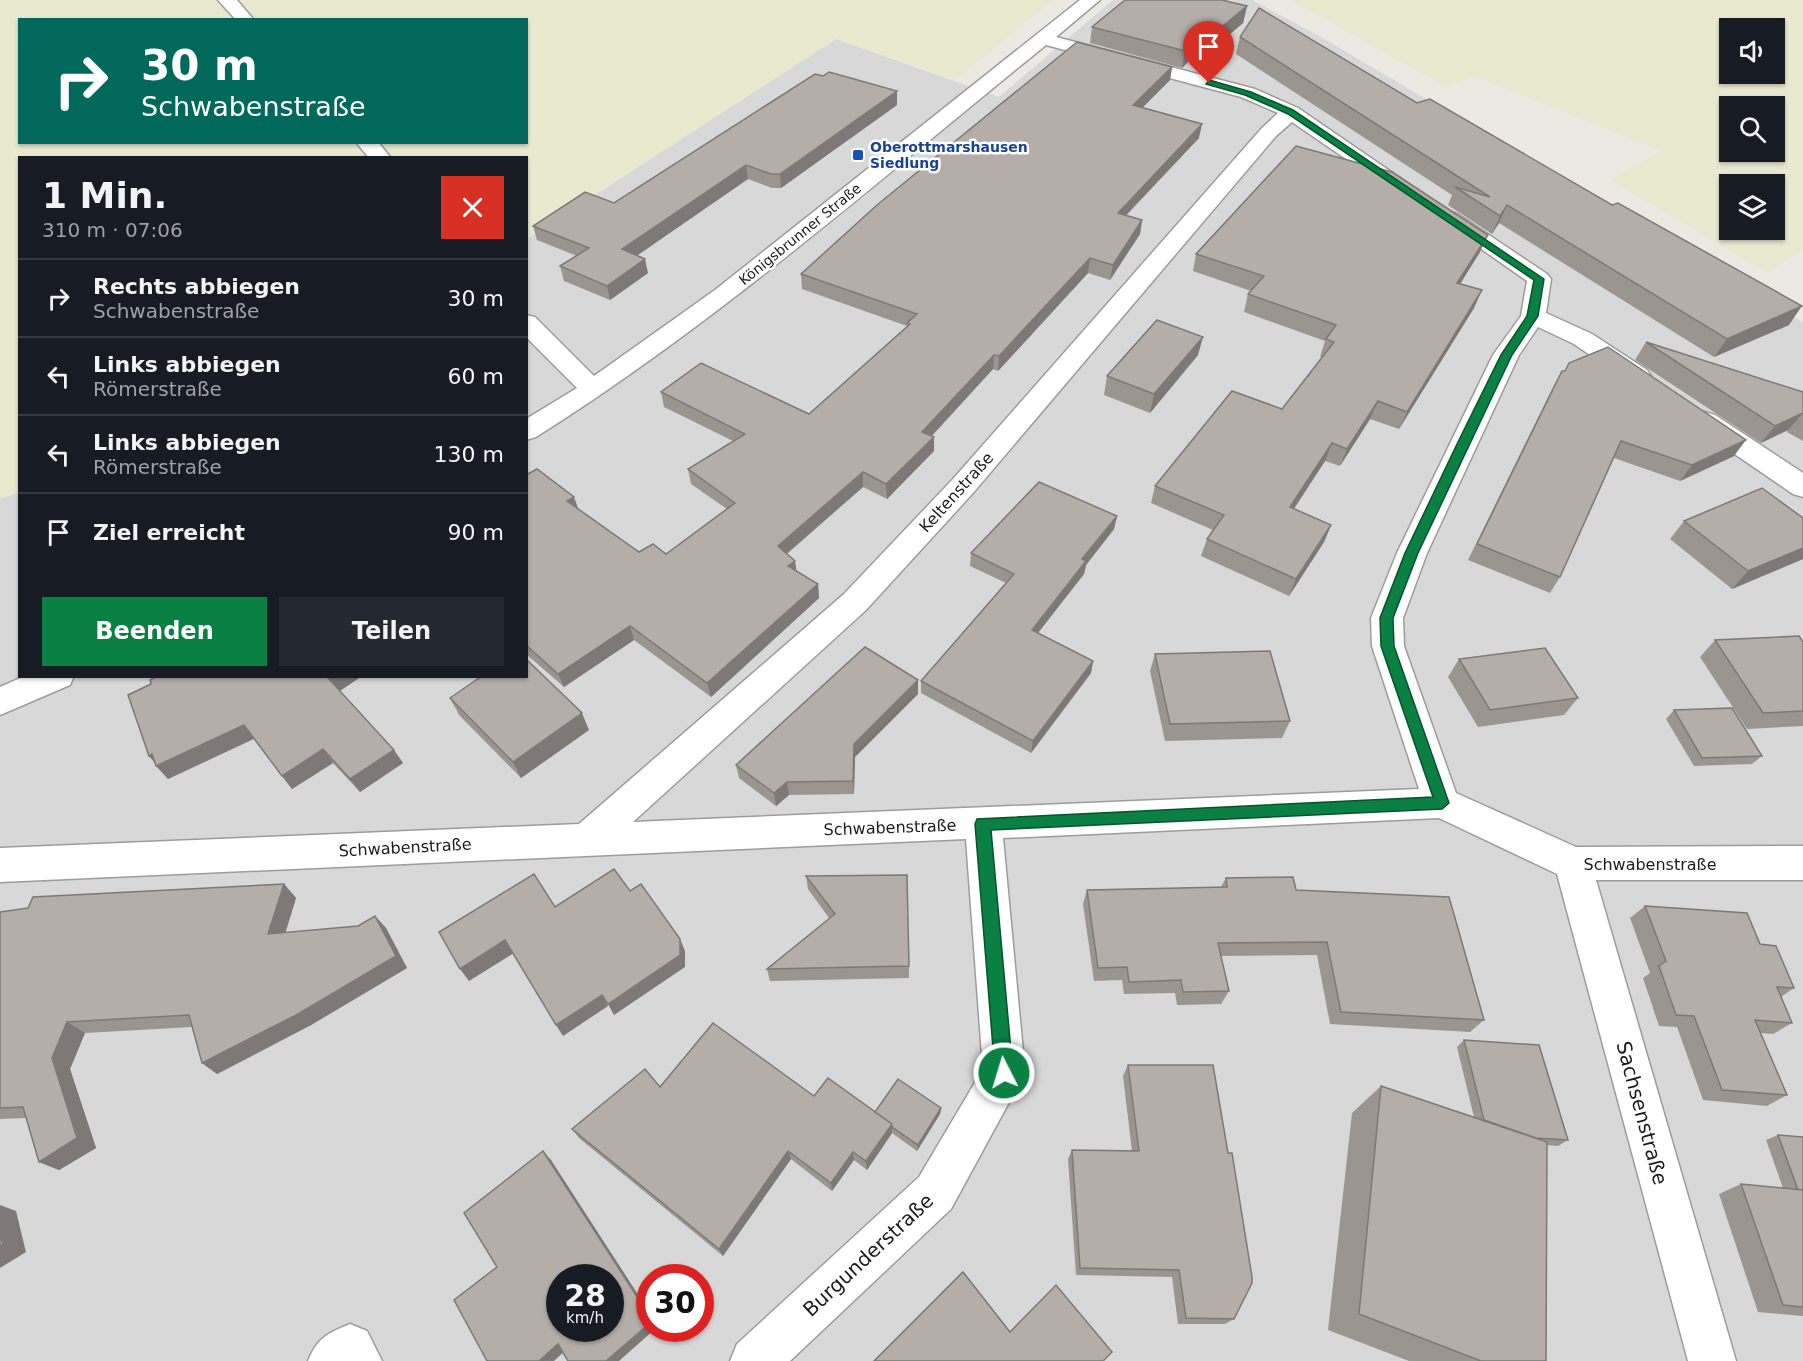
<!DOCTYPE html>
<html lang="de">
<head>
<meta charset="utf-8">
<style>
  body { margin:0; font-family:"DejaVu Sans",sans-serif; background:#242831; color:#f1f3f6; height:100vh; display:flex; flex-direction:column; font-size:22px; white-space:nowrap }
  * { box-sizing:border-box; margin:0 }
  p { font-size:20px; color:#9ea1a6 }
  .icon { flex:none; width:33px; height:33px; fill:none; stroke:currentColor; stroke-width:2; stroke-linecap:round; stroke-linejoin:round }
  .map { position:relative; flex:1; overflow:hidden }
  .details { position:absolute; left:18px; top:156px; width:510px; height:522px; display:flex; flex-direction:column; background:#171b24; border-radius:0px; box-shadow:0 2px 4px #0004 }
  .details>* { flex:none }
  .hud { position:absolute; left:18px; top:18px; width:510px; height:126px; border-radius:0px; box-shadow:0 2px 4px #0004; background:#00695c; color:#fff; overflow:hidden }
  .controls { position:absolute; left:1719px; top:18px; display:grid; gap:12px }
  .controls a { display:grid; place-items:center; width:66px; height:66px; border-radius:0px; background:#171b24; box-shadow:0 2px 4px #0004; font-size:30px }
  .speed { position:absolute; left:546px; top:1264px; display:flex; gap:12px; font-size:30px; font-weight:700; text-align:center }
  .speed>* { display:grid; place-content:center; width:78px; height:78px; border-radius:50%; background:#171b24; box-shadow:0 2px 4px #0004; line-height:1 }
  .speed small { font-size:15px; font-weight:400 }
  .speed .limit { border:9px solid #d22; background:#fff; color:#111 }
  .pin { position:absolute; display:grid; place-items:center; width:51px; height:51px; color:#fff; margin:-62px -26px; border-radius:50% 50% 50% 0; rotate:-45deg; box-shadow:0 0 6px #0007 }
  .pin .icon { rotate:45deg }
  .me { position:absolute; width:66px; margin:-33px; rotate:355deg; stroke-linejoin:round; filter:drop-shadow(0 0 4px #0008) }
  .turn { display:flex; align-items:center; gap:21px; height:126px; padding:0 24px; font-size:27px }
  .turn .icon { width:78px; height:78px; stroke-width:2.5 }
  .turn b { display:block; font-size:42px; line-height:51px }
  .round { display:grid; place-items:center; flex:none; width:63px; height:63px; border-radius:0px; background:#242831 }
  .overview { display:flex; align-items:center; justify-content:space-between; height:102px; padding:0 24px }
  h1 { font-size:36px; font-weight:700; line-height:45px }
  .action { display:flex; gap:12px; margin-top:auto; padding:12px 24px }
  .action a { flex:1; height:69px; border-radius:0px; background:#0b8043; color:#fff; font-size:24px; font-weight:700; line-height:69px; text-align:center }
  .action a+a { background:#242831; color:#f1f3f6 }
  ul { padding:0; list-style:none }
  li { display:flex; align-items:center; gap:18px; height:78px; padding:0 24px; border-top:2px solid #363941 }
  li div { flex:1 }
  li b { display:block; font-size:22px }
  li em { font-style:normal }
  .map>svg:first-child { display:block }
</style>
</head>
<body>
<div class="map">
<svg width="1803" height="1361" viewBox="0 0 1803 1361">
  <rect width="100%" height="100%" fill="#ece8e2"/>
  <path fill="#d9d8d8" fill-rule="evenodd" d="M1113,0H1252L1321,37L1803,322V1361H0V499L19,492L20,676H526L527,239L836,39L999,97ZM560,1278H610V1329H560ZM650,1278H700V1329H650Z"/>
  <g fill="#e8e9cf" fill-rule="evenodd">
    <path d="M0,0H1053L955,80L836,39L527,239L526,158H20L19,492L0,499ZM20,20H526V142H20Z"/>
    <path d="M1291,0H1803V248L1768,273L1610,180L1661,151L1474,76L1446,87ZM1730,28H1774V74H1730ZM1730,106H1774V152H1730ZM1730,184H1774V230H1730Z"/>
  </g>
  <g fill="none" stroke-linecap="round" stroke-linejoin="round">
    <g stroke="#9c9c9c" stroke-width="3">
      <g id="minor">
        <polygon points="218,0 237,0 254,20 236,20"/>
        <path d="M1080,0H1100L1056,37L1255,89L1298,108L1419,191L1416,196H1400L1292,122L1276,136L973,493L866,610L633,822L1419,789L1372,646L1371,618L1397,553L1493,355L1521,316L1527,281L1437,218L1440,213H1456L1547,274L1551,279L1546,313L1592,334L1647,370L1651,376L1647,382L1638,384L1629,382L1574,344L1538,327L1519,355L1427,553L1403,618L1404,646L1456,793L1576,847L1803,846V880H1596L1736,1361H1688L1557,874L1439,818L1003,838L1025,1073L951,1209L790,1361H730L737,1344L919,1177L983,1069L966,839L0,882V848L579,824L844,594L953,479L1262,128L1278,113L1241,97L1046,45C879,180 717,323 536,437L526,440V419L577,388L526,337V315L535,317L594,376L715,290Z"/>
        <polygon points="356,142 378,142 391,158 369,158"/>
        <polygon points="1705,412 1715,415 1803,473 1803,497 1793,494 1695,427 1692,421 1695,415"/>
        <polygon points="25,676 74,676 70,685 0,715 0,687"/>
        <path d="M350,1324L367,1331L382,1361H308C317,1338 328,1333 350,1324Z"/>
      </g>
    </g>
    <use href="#minor" fill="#fff" fill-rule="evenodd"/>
  </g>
  <g fill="#9b9590">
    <polygon points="1247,6 1243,23 1203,57 1195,55 1182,68 1090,43 1092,27"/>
    <polygon points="1240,37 1789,325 1714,357 1499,223 1492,234 1448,205 1452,195 1236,54"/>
    <polygon points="1172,67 1170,80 1142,108 1199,138 1126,215 1142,220 1140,234 1110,280 1088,273 998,371 993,369 932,436 934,437 934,451 887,499 863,487 787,554 795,561 796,571 818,584 819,598 711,697 634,640 564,687 526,654 526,475 578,509 639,552 666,554 727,509 691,484 688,469 733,441 664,407 661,392 809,414 907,327 907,326 802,289 801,274"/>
    <polygon points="897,105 781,188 772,188 748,179 637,255 648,273 610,300 564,281 560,266 577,256 537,240 533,226 614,203"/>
    <polygon points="1480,252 1460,284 1474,308 1399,429 1370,419 1340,466 1325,461 1294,509 1331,525 1324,542 1289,596 1201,556 1207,539 1213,530 1151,503 1155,486 1282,409 1322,357 1320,357 1325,341 1244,312 1248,294 1251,291 1193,271 1196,254"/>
    <polygon points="1646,342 1803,392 1803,441 1787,432 1788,430 1761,443 1635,360"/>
    <polygon points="1198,355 1150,413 1104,395 1107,376"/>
    <polygon points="1569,363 1734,456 1680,481 1614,458 1560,577 1550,593 1468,560 1553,387 1562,371 1565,371"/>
    <polygon points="1117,516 1114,529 1086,565 1084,574 1038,633 1093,661 1091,673 1031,753 921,693 921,681 1006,583 970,566 971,553"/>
    <polygon points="1684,521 1803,559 1732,589 1670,539"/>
    <polygon points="1715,640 1803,642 1803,726 1747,729 1700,657"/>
    <polygon points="1155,654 1290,721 1282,738 1165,741 1150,671"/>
    <polygon points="1459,659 1578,698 1564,715 1478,727 1448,677"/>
    <polygon points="157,676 362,676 340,691 403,763 360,792 333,763 292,789 254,739 168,779 149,756 151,684"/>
    <polygon points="918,694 855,757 854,794 789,795 776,806 739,778 736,765"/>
    <polygon points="450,698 589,730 521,778 459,715"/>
    <polygon points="1674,710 1762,756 1752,764 1694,766 1666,719"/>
    <polygon points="806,876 909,966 909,978 770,981 767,969 829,918 808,889"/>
    <polygon points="1226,878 1296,890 1484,1020 1470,1032 1330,1024 1317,955 1221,956 1229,991 1221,1004 1177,1005 1175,993 1124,994 1122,980 1094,981 1083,904 1087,890 1221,887"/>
    <polygon points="284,884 296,898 285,933 358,926 375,916 386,928 407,968 311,1025 217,1074 202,1063 192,1027 85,1033 70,1069 96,1148 59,1170 39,1162 26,1118 0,1119 0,912"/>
    <polygon points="1645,906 1760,944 1794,988 1781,997 1792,1023 1773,1034 1760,1033 1787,1095 1767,1106 1703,1100 1677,1027 1659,1026 1643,978 1650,973 1630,918"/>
    <polygon points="1464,1040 1568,1140 1558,1146 1547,1145 1546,1361 1409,1361 1328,1330 1352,1113 1381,1086 1474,1117 1457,1047"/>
    <polygon points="1128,1065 1234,1319 1225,1324 1178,1324 1172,1277 1076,1275 1068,1159 1072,1150 1132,1151 1123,1076"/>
    <polygon points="660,1087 814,1096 875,1112 941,1108 940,1114 917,1151 892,1133 867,1170 854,1160 832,1191 791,1159 723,1256 579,1138 572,1129"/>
    <polygon points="1778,1135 1803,1137 1803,1316 1758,1312 1719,1194 1741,1184 1783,1188 1766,1140"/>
  </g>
  <g fill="#7e7976">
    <polygon points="1247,6 1243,23 1203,57 1206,40"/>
    <polygon points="1198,38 1195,55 1182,68 1185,51"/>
    <polygon points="1172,67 1170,80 1131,119 1133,105"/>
    <polygon points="897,91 897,105 781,188 780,174"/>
    <polygon points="1202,124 1199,138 1115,227 1118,213"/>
    <polygon points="746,165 748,179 625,264 622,249"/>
    <polygon points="1507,205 1499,223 1492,234 1500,216"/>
    <polygon points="1142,220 1140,234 1110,280 1113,265"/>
    <polygon points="1488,235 1480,252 1450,300 1457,283"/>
    <polygon points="1090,258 1088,273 998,371 999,356"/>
    <polygon points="645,259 648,273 610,300 607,286"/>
    <polygon points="1482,290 1474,308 1399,429 1407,412"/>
    <polygon points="1802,306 1789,325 1714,357 1727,339"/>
    <polygon points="1203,337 1198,355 1150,413 1154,394"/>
    <polygon points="994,355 993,369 922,446 922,432"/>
    <polygon points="1378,401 1370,419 1340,466 1347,449"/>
    <polygon points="1803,413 1788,430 1761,443 1775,426"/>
    <polygon points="934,437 934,451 887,499 886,484"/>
    <polygon points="1746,440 1734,456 1680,481 1692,465"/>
    <polygon points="1332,443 1325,461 1283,525 1290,507"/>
    <polygon points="863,472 863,487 779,560 778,546"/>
    <polygon points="574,497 579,511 567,501"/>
    <polygon points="1117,516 1114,529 1086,565 1084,574 1030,643 1032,630 1082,559"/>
    <polygon points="1331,525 1324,542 1289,596 1296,579"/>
    <polygon points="1803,548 1803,559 1732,589 1748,571"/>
    <polygon points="795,561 797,575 788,566"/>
    <polygon points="818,584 819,598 711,697 707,683"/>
    <polygon points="630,626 634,640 564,687 558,674"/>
    <polygon points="1093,661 1091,673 1031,753 1033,741"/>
    <polygon points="331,676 362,676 338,692 328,678"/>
    <polygon points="918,680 918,694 855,757 854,794 853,781 854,744"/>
    <polygon points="582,713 589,730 521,778 513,762"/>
    <polygon points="244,725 255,738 168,779 156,766 158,765 149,756"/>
    <polygon points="323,749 333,763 292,789 282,776"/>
    <polygon points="394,750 403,763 360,792 350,779"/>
    <polygon points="787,782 789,795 776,806 774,793"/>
    <polygon points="284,884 296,898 281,947 268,934"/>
    <polygon points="375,916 386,928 407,968 311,1025 217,1074 202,1063"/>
    <polygon points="680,939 685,951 685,967 614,1015 608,1004"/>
    <polygon points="505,940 514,953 469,981 460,969"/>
    <polygon points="602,995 608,1006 563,1036 556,1025"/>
    <polygon points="67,1022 85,1033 70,1069 96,1148 59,1170 39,1162 52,1058"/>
    <polygon points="941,1108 940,1114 917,1151 918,1145"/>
    <polygon points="892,1124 892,1133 867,1170 866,1161"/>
    <polygon points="543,1151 551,1160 650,1313 650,1317"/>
    <polygon points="788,1151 791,1159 723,1256 719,1249"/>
    <polygon points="853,1152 854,1160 832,1191 831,1183"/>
    <polygon points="0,1205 16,1211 26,1252 0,1268"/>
    <polygon points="650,1323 650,1329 655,1329 619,1361 606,1361"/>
    <polygon points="558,1344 567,1349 554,1361 539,1361"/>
  </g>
  <g fill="#b4ada8" stroke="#7e7976" stroke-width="1.5" fill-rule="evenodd">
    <polygon points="1125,0 1222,0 1247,6 1206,40 1198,38 1185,51 1092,27"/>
    <polygon points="1259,8 1417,103 1430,99 1612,205 1618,203 1802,306 1727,339 1507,205 1500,216 1455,187 1490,197 1240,37"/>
    <polygon points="1077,42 1172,67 1133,105 1202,124 1118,213 1142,220 1113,265 1090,258 999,356 994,355 922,432 934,437 886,484 863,472 778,546 795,561 788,566 818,584 707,683 630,626 558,674 526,645 526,475 537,469 574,497 567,501 639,552 653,544 666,554 735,503 688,469 745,434 661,392 701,363 809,414 910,324 907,323 917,314 801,274 877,205"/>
    <polygon points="829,72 897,91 780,174 771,174 746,165 622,249 645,259 607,286 560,266 589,248 533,226 585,192 614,203 815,74 823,76"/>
    <polygon points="1296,146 1392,172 1488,235 1457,283 1482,290 1407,412 1378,401 1347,449 1332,443 1290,507 1331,525 1296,579 1207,539 1224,515 1155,486 1232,391 1282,409 1334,342 1326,339 1336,325 1248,294 1264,276 1196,254"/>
    <polygon points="1157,320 1203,337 1154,394 1107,376"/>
    <polygon points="1646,342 1803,392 1803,413 1775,426"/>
    <polygon points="1608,347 1746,440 1692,465 1621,441 1560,577 1477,544 1562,371 1565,371 1569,363"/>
    <polygon points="1039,482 1117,516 1082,559 1086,561 1032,630 1093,661 1033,741 921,681 1014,574 971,553"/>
    <polygon points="1762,488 1803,518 1803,548 1748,571 1684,521"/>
    <polygon points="1799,636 1803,642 1803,711 1763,713 1715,640"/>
    <polygon points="865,647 918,680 854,744 853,781 787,782 774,793 736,765"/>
    <polygon points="1545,648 1578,698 1490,710 1459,659"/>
    <polygon points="1270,651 1290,721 1170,724 1155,654"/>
    <polygon points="526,659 582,713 513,762 450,698 482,676 526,676"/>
    <polygon points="157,676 331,676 328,678 394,750 350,779 323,749 282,776 244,725 156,766 152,754 149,756 128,695 151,684 150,680"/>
    <polygon points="1732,708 1762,756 1702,758 1674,710"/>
    <polygon points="614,869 630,891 641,884 680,939 680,955 608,1004 602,995 556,1025 505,940 460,969 439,932 534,874 555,907"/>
    <polygon points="907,875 909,966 767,969 835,914 806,876"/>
    <polygon points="1293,877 1296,890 1449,897 1484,1020 1341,1012 1327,942 1218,943 1229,991 1183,992 1181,980 1129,982 1127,967 1098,968 1087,890 1227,887 1226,878"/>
    <polygon points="284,884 268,934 358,926 375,916 396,956 298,1014 202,1063 189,1015 67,1022 52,1058 77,1138 39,1162 23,1107 0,1108 0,912 28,908 33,897"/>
    <polygon points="1645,906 1747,913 1760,944 1776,946 1794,988 1777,987 1792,1023 1755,1020 1787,1095 1722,1090 1694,1016 1676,1015 1659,966 1666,961"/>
    <polygon points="713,1023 814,1096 828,1078 892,1124 866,1161 853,1152 831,1183 788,1151 719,1249 572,1129 645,1069 660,1087"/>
    <polygon points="1464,1040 1539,1045 1568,1140 1536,1138 1484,1120"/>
    <polygon points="1128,1065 1213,1065 1228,1153 1232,1153 1252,1277 1252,1283 1234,1319 1186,1318 1179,1270 1080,1268 1072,1150 1139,1151"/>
    <polygon points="898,1079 941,1108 918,1145 892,1127 892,1124 875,1112"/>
    <polygon points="1381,1086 1547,1142 1546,1361 1481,1361 1359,1314"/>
    <polygon points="1778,1135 1803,1137 1803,1190 1798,1190"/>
    <path d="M543,1151L650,1317V1323L606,1361H568L558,1344L539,1361H487L454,1300L497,1267L464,1213ZM560,1278H610V1329H560Z"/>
    <polygon points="1741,1184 1803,1190 1803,1307 1783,1305"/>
    <polygon points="0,1234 3,1244 0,1246"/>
    <polygon points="963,1272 1010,1332 1056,1285 1112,1352 1103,1361 874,1361"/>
  </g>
  <polygon fill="#0b8043" stroke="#07532c" stroke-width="1.5" points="1209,80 1251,92 1293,110 1544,279 1538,316 1512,355 1418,553 1393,618 1394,646 1449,803 1442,809 991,830 1013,1073 1010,1079 1004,1082 998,1079 995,1073 975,824 977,819 1433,797 1381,646 1380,618 1405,553 1458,442 1501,355 1527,316 1534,280 1288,114 1245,95 1206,84"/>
  <rect fill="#1a4fb4" stroke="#fff" stroke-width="2" x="852" y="149" width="12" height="12" rx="3"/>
  <g text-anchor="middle" stroke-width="5" stroke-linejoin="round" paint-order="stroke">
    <g font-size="14" font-weight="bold" fill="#164399" stroke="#fff" text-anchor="start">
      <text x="870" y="152">Oberottmarshausen<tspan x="870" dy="16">Siedlung</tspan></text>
    </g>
    <g font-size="14" fill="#1b1b1b" stroke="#fff">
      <text transform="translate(800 234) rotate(-39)" y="5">Königsbrunner Straße</text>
    </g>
    <g font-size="16" fill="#1b1b1b" stroke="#fff">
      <text transform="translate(956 492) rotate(-48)" y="6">Keltenstraße</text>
      <text transform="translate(890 827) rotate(-2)" y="6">Schwabenstraße</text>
      <text transform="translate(405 847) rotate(-3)" y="6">Schwabenstraße</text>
      <text x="1650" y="870">Schwabenstraße</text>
    </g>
    <g font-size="20" fill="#1b1b1b" stroke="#fff">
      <text transform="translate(1642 1113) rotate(75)" y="7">Sachsenstraße</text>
      <text transform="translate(868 1255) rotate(-43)" y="7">Burgunderstraße</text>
    </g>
  </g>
</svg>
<div class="controls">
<a><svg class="icon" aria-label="sound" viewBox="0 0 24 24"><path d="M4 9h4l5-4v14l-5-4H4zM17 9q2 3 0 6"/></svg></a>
<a><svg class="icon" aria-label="search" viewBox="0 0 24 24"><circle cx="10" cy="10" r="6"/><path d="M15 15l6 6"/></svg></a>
<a><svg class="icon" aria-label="layers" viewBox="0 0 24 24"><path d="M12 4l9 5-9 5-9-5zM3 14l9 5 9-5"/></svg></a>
</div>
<div class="speed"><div>28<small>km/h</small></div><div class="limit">30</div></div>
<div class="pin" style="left:1209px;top:83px;background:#d93025"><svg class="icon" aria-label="arrive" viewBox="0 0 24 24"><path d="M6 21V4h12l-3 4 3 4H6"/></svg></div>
<svg class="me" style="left:1004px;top:1073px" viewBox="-20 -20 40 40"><circle r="17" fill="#0b8043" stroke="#fff" stroke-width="3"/><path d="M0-11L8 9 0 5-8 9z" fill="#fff"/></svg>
<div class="hud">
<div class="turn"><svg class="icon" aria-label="right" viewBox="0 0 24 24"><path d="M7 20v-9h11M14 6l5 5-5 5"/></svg><div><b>30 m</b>Schwabenstraße</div></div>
</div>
<section class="details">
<div class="overview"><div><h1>1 Min.</h1><p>310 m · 07:06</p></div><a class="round" style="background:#d93025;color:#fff"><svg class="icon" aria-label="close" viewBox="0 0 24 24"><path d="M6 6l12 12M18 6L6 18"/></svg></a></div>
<ul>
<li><svg class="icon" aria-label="right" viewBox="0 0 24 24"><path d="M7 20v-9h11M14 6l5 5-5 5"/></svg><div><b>Rechts abbiegen</b><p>Schwabenstraße</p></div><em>30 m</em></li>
<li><svg class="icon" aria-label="left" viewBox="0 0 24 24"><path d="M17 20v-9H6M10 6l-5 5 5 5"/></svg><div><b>Links abbiegen</b><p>Römerstraße</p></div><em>60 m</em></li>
<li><svg class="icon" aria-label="left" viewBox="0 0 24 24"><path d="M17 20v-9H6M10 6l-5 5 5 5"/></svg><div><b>Links abbiegen</b><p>Römerstraße</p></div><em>130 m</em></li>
<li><svg class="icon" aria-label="arrive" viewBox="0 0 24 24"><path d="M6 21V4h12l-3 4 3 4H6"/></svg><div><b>Ziel erreicht</b></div><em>90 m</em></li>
</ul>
<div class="action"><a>Beenden</a><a>Teilen</a></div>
</section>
</div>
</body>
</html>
